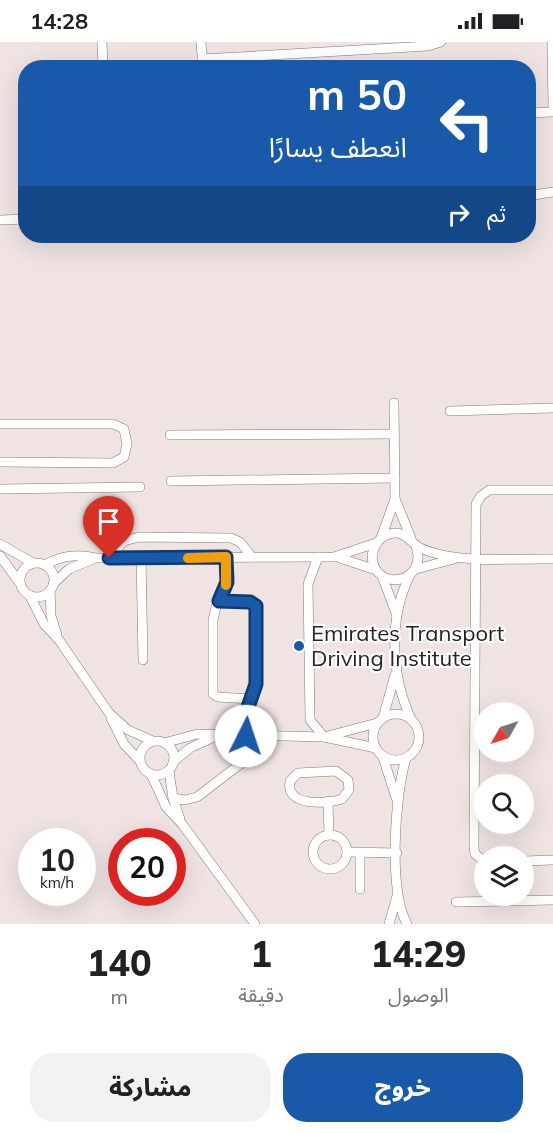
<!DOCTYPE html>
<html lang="ar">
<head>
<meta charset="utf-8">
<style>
  body { margin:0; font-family:Mulish,"Noto Sans Arabic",sans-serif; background:#f2f2f2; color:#202124; direction:rtl; height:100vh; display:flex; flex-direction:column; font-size:22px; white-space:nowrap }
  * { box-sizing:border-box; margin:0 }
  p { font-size:20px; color:#757577 }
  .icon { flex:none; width:33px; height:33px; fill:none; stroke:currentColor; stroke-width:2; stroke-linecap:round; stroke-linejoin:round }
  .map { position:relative; height:882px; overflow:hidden; direction:ltr }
  .drawer { display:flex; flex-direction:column; background:#fff; flex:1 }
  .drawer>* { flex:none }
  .top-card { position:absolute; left:18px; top:18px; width:518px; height:183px; border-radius:24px; box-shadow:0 6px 24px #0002; direction:rtl; background:#1959aa; color:#fff; overflow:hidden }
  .needle { width:39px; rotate:231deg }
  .controls { position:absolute; left:474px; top:660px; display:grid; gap:12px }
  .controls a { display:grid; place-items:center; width:60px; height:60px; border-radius:50%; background:#fff; box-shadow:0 6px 24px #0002; font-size:30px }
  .speed { position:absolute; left:18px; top:786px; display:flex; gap:12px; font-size:30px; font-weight:700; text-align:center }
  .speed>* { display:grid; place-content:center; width:78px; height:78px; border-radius:50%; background:#fff; box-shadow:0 6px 24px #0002; line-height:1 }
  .speed small { font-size:15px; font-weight:400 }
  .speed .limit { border:9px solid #d22; background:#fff; color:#111 }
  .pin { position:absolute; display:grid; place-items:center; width:51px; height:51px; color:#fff; margin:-62px -26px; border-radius:50% 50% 50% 0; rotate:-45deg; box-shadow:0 0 6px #0007 }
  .pin .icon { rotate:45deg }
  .me { position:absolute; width:66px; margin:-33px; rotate:4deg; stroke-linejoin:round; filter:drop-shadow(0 0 4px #0008) }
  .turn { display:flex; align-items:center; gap:21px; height:126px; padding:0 30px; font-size:27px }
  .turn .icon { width:78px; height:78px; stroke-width:2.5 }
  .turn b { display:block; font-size:42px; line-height:51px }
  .then { display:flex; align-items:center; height:57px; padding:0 30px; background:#0003; gap:12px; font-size:22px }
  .eta { display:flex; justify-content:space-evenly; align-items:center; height:102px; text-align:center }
  .eta b { font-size:36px; font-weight:800; line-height:42px }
  .cta { display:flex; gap:12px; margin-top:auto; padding:12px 30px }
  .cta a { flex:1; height:69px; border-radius:24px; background:#1959aa; color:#fff; font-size:24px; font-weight:800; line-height:69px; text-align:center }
  .cta a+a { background:#f2f2f2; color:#202124 }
  .status { display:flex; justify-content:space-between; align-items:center; height:42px; padding:0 30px; background:#fff; direction:ltr }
  .status svg { height:16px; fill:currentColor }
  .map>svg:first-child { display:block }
</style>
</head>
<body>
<div class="status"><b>14:28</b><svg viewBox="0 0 49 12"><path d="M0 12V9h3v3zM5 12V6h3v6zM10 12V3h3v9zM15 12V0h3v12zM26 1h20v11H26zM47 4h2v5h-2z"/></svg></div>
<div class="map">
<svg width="553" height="882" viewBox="0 0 553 882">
  <rect width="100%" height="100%" fill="#efe4e2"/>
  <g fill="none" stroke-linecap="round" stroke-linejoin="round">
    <g stroke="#827776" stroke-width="10">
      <g id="service">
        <polyline points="102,0 103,26"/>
        <polyline points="201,0 203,26"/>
        <polyline points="552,0 553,66"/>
        <polyline points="202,17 428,4 441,0"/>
        <polyline points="528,71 553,70"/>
        <polyline points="528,154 553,150"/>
        <polyline points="0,178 26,177"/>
        <polyline points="450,369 553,366"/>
        <polyline points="0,382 113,382 124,387 127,402 124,415 113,421 0,420"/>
        <polyline points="170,393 394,392"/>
        <polyline points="171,439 395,436"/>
        <polyline points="0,447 140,445"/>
        <polyline points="395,457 411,496"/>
        <polyline points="381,496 395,457 394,361"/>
        <polyline points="0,502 33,521"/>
        <path d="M416,504C428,538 382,551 373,521C370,509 377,496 389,492C403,488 408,497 417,504C422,508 432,510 438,512C474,521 516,516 553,517"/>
        <polyline points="0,514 19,540"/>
        <polyline points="227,515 226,547 216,565 213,578 213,652 218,655 251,657"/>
        <polyline points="318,515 308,542 310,678 324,695 377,681"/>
        <polyline points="109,516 124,499 139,495 231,496 240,500 252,515"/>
        <polyline points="141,516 143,618"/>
        <polyline points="340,516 376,528"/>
        <circle cx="37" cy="538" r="17"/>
        <path d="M45,523C62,513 77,512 96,516L334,515L376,501"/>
        <polyline points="416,527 454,517"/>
        <path d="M410,533C388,577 391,633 411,677"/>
        <polyline points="382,534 396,571"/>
        <polyline points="53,542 69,527 93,517"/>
        <polyline points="50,548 51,574 57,593"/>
        <polyline points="30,554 44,582 59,598 109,671 128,688 153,699"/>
        <circle cx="396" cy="695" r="23"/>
        <polyline points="111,676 124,702 139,718"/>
        <polyline points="383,676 395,633"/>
        <circle cx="157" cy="716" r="17"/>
        <polyline points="164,701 197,692 324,695 376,706"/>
        <polyline points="383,715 396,756"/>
        <path d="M406,716C395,754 388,847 407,882"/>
        <polyline points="173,720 190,706 214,695"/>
        <polyline points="169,729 173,756 180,777"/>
        <path d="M336,729L348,738L349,748L342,757C326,762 285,765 290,739L298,731Z"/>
        <polyline points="151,732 166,765 182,782 255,882"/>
        <polyline points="173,756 185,758 197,755 243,720 246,709 247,668 256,642 256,564 250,560 219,559"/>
        <polyline points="328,759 329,793"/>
        <circle cx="330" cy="810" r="17"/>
        <polyline points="347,810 397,811"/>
        <polyline points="484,819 475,812 474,806 476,462 481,454 489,448 553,448"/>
        <polyline points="524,819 553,818"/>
        <polyline points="360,847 360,810"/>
        <polyline points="456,860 553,858"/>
        <polyline points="389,882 397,854"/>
      </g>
    </g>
    <use href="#service" stroke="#fff" stroke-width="9"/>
  </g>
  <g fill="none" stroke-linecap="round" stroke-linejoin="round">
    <g stroke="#103a6e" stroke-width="15">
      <polyline id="route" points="109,516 226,515 227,540 219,559 250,560 256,564 256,642 247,668 246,694"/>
    </g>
    <use href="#route" stroke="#1959aa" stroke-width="10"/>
    <polyline stroke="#f59e0b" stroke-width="10" points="188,516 226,515 226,543"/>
  </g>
  <circle fill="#1959aa" stroke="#fff" stroke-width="2" cx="299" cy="604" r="6"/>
  <g text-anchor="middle" stroke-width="4.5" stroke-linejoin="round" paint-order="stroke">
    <g font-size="22" fill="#282323" stroke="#fff" text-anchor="start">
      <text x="311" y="599">Emirates Transport<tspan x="311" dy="25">Driving Institute</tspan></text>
    </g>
  </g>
</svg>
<div class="controls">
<a><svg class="needle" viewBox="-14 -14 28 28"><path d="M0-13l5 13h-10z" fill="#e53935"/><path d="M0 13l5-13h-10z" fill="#757577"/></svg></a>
<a><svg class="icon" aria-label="search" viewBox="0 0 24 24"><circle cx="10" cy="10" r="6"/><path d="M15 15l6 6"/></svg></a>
<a><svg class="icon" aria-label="layers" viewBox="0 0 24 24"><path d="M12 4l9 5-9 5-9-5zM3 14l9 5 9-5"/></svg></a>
</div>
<div class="speed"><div>10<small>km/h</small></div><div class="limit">20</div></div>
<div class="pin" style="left:109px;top:516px;background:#d93025"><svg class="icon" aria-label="arrive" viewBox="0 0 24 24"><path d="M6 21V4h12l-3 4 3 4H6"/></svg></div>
<svg class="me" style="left:246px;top:694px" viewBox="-20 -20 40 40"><circle r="19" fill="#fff"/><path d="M0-13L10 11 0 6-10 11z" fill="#1959aa"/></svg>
<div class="top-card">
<div class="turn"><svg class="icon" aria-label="left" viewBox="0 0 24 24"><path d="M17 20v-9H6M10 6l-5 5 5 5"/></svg><div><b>50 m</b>انعطف يسارًا</div></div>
<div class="then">ثم<svg class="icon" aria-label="right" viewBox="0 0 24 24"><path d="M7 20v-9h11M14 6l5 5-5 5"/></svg></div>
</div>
</div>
<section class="drawer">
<div class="eta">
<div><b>14:29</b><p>الوصول</p></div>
<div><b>1</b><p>دقيقة</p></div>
<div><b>140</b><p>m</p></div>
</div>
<div class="cta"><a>خروج</a><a>مشاركة</a></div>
</section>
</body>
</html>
